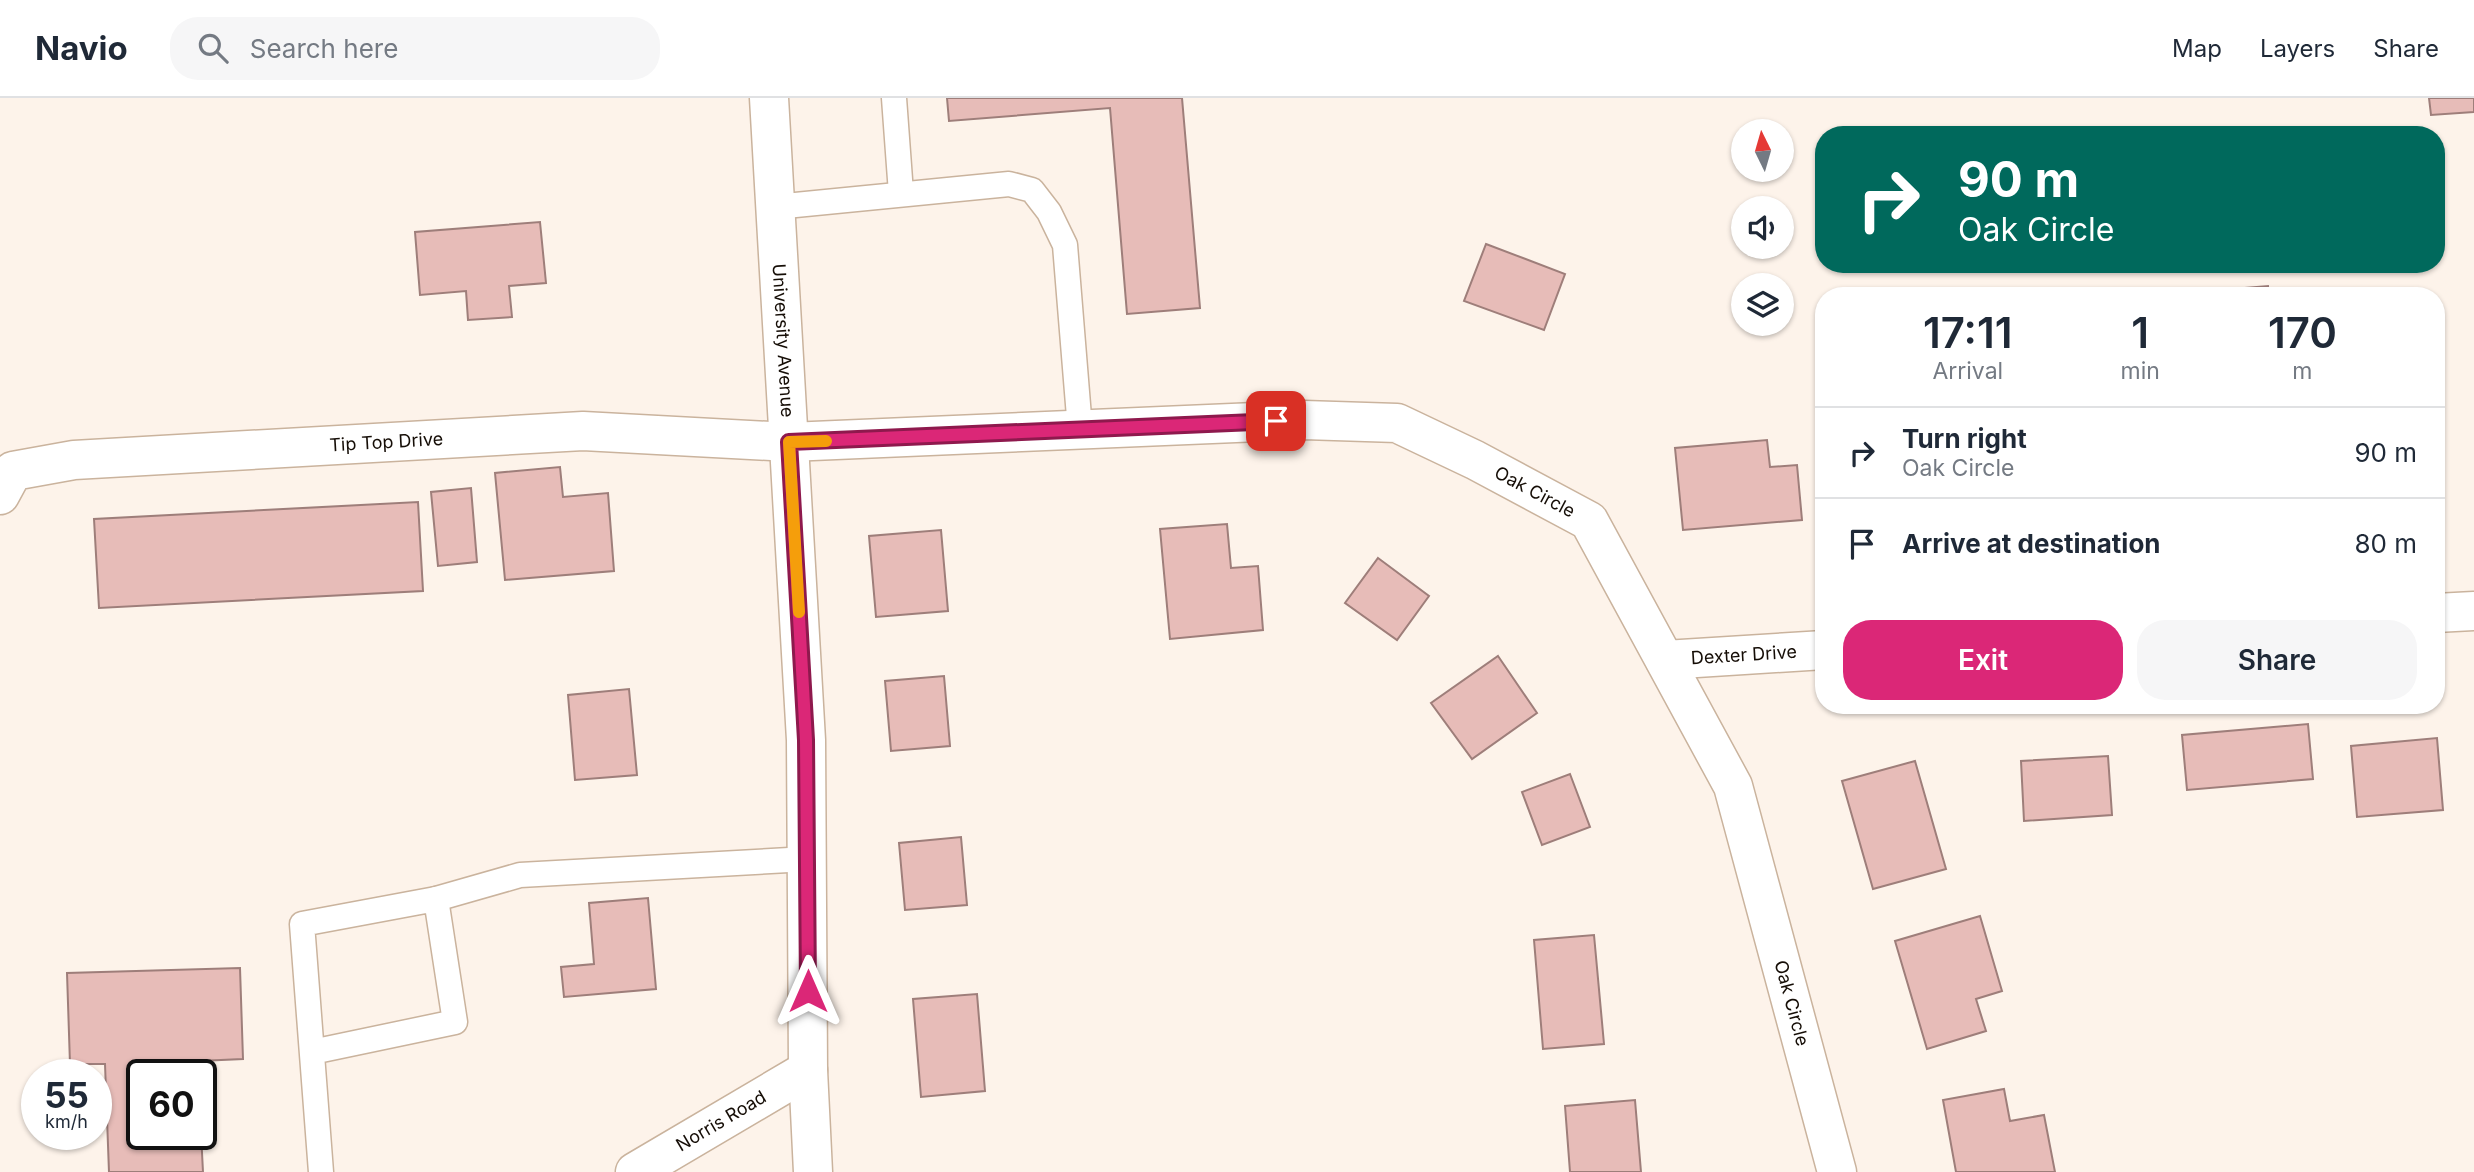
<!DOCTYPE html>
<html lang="en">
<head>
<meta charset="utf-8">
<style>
  body { margin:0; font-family:Inter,sans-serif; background:#f6f6f7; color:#1f2937; height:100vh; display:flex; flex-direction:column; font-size:26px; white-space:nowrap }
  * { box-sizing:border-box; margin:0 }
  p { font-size:23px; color:#747a83 }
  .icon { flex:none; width:38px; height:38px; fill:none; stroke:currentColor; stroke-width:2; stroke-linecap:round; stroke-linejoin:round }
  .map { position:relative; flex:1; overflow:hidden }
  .panel { position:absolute; left:1815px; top:189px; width:630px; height:427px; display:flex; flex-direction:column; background:#fff; border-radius:28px; box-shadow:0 2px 5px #0004 }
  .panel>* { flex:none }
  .top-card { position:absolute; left:1815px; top:28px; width:630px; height:147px; border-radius:28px; box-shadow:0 2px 5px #0004; background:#00695c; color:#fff; overflow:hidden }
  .needle { width:46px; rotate:355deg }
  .controls { position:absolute; left:1731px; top:21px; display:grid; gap:14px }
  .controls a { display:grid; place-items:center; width:63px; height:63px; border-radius:50%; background:#fff; box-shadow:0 2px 5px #0004; font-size:35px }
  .speed { position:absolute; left:21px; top:961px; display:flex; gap:14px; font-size:35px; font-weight:700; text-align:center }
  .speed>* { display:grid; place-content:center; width:91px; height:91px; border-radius:50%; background:#fff; box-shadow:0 2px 5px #0004; line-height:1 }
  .speed small { font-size:18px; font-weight:400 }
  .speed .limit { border:4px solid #111; border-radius:10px; background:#fff; color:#111 }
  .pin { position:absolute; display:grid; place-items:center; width:60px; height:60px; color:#fff; margin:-30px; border-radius:14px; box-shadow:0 4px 10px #0006 }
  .me { position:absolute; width:77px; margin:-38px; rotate:0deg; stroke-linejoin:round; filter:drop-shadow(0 0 5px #0008) }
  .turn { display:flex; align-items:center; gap:24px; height:147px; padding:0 28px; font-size:32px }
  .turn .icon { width:91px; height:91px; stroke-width:2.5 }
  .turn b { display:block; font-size:49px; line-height:60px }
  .eta { display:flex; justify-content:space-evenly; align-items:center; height:119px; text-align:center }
  .eta b { font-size:42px; font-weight:600; line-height:49px }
  .button { display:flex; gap:14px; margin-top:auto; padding:14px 28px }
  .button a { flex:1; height:80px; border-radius:28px; background:#db2777; color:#fff; font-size:28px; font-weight:600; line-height:80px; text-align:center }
  .button a+a { background:#f6f6f7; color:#1f2937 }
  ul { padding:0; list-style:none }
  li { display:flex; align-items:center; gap:21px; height:91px; padding:0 28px; border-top:2px solid #e0e1e3 }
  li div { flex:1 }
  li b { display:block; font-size:26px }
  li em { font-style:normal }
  header { display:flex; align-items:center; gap:42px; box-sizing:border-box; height:98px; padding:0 35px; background:#fff; border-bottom:2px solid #e0e1e3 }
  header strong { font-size:33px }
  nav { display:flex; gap:38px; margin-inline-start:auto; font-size:24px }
  .search { width:490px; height:63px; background:#f6f6f7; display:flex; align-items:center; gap:18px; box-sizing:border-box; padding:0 24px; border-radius:28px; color:#747a83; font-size:26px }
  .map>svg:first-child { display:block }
</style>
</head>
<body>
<header>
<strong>Navio</strong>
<div class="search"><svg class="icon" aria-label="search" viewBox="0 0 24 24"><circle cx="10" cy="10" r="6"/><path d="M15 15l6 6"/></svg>Search here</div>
<nav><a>Map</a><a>Layers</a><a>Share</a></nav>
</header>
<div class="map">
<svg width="2474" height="1074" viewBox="0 0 2474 1074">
  <rect width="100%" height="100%" fill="#fdf3ea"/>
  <g fill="#e7bcb8" stroke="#9e7e7a" stroke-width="2">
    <polygon points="947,0 1182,0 1200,210 1127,216 1110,10 949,23"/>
    <polygon points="2429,0 2474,0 2474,14 2431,17"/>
    <polygon points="540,124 546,185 509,188 512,219 468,222 466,193 420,197 415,134"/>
    <polygon points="1486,146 1565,176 1544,232 1464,203"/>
    <polygon points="2268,188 2269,198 2160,198 2160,197"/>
    <polygon points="1767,342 1770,369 1797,367 1802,422 1683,432 1675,350"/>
    <polygon points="560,369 563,399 608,395 614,473 505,482 495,375"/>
    <polygon points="471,390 477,464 438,468 431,394"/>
    <polygon points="418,404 423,493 99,510 94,421"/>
    <polygon points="1227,426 1231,470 1258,468 1263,532 1170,541 1160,431"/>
    <polygon points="941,432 948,513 876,519 869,438"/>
    <polygon points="1378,460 1429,498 1397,542 1345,505"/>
    <polygon points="1498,558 1537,615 1472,661 1431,605"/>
    <polygon points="944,578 950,648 891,653 885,583"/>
    <polygon points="629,591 637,677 575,682 568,597"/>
    <polygon points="2308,626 2313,681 2187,692 2182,637"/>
    <polygon points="2437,640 2443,712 2357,719 2351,648"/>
    <polygon points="2108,658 2112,717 2024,723 2021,663"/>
    <polygon points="1915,663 1946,771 1873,791 1842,683"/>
    <polygon points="1570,676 1590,729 1542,747 1522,694"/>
    <polygon points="961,739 967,807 905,812 899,745"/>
    <polygon points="648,800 656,891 564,899 561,869 594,866 589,805"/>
    <polygon points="1980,818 2002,893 1976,901 1986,933 1927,951 1895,843"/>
    <polygon points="1594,837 1604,946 1543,951 1534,842"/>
    <polygon points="240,870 243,961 199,963 199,976 142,976 142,1036 201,1035 203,1074 109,1074 105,966 70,966 67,875"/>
    <polygon points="977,896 985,993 921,999 913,901"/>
    <polygon points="2004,991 2010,1023 2044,1017 2055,1074 1956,1074 1943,1002"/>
    <polygon points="1635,1002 1641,1074 1570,1074 1565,1008"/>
  </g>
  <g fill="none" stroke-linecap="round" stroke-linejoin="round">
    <g stroke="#cab39d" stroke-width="27">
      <g id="lane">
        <polyline points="894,0 901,95"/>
        <polyline points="775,109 1009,86 1032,92 1049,114 1065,147 1080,331"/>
        <polyline points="436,801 520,777 807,761"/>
        <polyline points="312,954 455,924 436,801 302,826 321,1074"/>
      </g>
    </g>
    <g stroke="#cab39d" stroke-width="41">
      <g id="street">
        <path id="s1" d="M0,397L13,373L74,362L583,333L789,344L1304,322L1397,325L1475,362L1589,423L1733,688L1837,1074"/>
        <polyline points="2436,515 2474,513"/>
        <path id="s2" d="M1665,562L1824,552"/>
        <path id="s3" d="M635,1074L808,972"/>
      </g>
    </g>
    <g stroke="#cab39d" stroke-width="41">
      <g id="primary">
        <path id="s4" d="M769,0L806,642L808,972L813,1074"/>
      </g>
    </g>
    <use href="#lane" stroke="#fff" stroke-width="24"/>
    <use href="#street" stroke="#fff" stroke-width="38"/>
    <use href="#primary" stroke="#fff" stroke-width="38"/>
  </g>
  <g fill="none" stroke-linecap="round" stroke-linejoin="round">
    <g stroke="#8e194d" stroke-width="18">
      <polyline id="route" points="808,893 806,642 789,344 1276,323"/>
    </g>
    <use href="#route" stroke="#db2777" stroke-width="12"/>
    <polyline stroke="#f59e0b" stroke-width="12" points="799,514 789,344 826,343"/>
  </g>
  <g text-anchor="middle" stroke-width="5" stroke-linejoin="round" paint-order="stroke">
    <g font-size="18" fill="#150d06" stroke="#fff">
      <text dy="6" stroke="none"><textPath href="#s4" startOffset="243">University Avenue</textPath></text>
      <text dy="6" stroke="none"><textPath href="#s1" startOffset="402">Tip Top Drive</textPath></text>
      <text dy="6" stroke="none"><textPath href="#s1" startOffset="1568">Oak Circle</textPath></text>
      <text dy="6" stroke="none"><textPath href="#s2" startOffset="79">Dexter Drive</textPath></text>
      <text dy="6" stroke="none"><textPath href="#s1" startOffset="2156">Oak Circle</textPath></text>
      <text dy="6" stroke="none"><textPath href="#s3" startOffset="100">Norris Road</textPath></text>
    </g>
  </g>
</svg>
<div class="controls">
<a><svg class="needle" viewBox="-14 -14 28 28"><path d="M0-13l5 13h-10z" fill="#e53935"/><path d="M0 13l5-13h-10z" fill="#747a83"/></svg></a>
<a><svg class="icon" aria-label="sound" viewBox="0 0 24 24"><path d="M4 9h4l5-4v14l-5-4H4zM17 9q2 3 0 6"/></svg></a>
<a><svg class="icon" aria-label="layers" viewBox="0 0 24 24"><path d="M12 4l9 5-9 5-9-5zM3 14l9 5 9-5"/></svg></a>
</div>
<div class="speed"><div>55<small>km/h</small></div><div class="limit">60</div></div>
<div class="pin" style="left:1276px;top:323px;background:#d93025"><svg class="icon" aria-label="arrive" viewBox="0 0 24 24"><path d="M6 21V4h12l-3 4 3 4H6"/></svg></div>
<svg class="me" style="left:808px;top:893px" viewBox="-20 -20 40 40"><path d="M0-17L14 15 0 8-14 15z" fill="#db2777" stroke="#fff" stroke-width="4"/></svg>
<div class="top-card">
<div class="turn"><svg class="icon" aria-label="right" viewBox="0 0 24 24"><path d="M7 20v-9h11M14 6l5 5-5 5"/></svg><div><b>90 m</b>Oak Circle</div></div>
</div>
<section class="panel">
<div class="eta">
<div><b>17:11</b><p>Arrival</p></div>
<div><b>1</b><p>min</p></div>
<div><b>170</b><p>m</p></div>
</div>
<ul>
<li><svg class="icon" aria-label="right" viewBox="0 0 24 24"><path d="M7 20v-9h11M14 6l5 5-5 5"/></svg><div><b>Turn right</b><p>Oak Circle</p></div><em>90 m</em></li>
<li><svg class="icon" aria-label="arrive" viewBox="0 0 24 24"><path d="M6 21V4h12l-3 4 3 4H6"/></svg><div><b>Arrive at destination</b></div><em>80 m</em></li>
</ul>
<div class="button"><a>Exit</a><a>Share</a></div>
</section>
</div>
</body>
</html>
